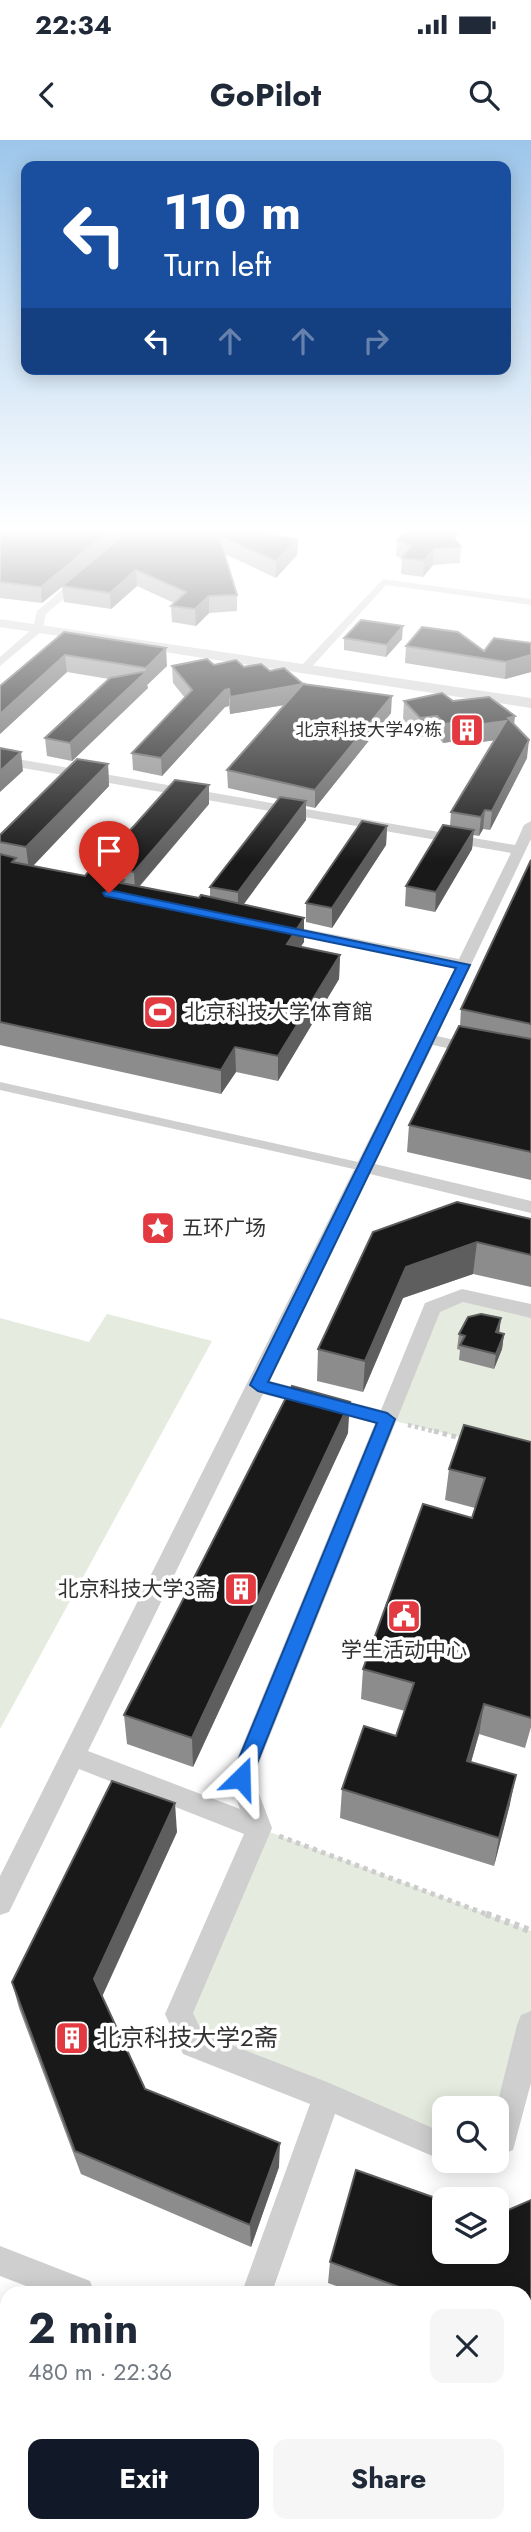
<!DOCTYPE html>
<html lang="en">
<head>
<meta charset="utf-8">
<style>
  body { margin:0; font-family:Jost,"Noto Sans SC",sans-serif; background:#f6f6f7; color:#1f2937; height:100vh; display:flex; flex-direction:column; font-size:26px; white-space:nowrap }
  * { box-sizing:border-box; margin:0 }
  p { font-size:23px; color:#747a83 }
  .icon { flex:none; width:38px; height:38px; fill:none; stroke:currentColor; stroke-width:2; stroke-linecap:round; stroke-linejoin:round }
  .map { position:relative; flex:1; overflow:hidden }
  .side { position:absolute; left:0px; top:2146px; width:532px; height:247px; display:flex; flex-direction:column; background:#fff; border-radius:21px 21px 0 0; box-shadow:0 4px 18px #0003 }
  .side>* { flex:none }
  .guide { position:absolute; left:21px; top:21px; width:490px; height:214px; border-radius:14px; box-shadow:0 4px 18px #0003; background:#1a4fa0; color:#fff; overflow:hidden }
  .controls { position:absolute; left:432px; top:1956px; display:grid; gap:14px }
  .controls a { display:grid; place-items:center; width:77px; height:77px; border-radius:14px; background:#fff; box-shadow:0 4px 18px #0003; font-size:35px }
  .pin { position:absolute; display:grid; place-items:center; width:60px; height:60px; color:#fff; margin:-72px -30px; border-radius:50% 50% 50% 0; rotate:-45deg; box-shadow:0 0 7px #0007 }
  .pin .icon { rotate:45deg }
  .me { position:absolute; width:77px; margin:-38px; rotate:22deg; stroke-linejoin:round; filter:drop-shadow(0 0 5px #0008) }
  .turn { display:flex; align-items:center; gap:24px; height:147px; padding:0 28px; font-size:32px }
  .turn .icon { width:91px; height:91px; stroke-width:2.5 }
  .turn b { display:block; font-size:49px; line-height:60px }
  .lanes { display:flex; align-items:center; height:66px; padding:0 28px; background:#0003; justify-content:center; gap:35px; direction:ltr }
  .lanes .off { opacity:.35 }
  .round { display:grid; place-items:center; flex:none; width:74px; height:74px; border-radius:14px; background:#f6f6f7 }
  .headline { display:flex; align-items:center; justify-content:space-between; height:119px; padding:0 28px }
  h1 { font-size:42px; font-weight:700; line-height:52px }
  .primary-button { display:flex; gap:14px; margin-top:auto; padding:14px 28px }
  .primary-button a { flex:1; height:80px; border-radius:14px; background:#111827; color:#fff; font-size:28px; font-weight:700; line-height:80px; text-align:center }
  .primary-button a+a { background:#f6f6f7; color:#1f2937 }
  .status { display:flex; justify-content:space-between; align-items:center; height:49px; padding:0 35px; background:#fff; direction:ltr }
  .status svg { height:19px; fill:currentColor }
  header { display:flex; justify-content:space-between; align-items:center; height:91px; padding:0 28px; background:#fff; font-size:32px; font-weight:700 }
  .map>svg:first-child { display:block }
</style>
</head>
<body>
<div class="status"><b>22:34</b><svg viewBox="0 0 49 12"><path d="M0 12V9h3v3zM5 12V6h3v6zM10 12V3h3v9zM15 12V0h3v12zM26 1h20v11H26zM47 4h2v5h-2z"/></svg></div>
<header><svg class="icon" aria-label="back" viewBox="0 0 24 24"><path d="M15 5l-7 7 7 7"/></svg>GoPilot<svg class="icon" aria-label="search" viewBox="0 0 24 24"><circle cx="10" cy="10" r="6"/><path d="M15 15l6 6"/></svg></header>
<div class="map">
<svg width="531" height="2392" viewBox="0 0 531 2392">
  <rect width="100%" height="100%" fill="#fff"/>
  <g fill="#e5ebde">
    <polygon points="462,1155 531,1172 531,1315 387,1279 432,1168"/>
    <polygon points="107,1174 212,1201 0,1589 0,1178 89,1202"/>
    <polygon points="259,1688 531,1791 531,1885 497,1969 444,1969 444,2008 193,1904 179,1874"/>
  </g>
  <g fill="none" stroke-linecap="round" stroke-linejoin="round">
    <polyline stroke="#ccc" stroke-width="4.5" stroke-dasharray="3.5 3.5" stroke-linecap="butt" points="408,1285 441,1293"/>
    <g stroke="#ccc" stroke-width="5" stroke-dasharray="4.5 4.5" stroke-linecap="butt">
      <polyline points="434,1291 464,1299"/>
      <polyline points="279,1696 491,1776"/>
    </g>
    <g stroke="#ccc" stroke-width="7" stroke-dasharray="5 5" stroke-linecap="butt">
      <polyline points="486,1774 531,1791"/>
      <polyline points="144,2392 146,2385"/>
    </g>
    <polygon fill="#cfcfcf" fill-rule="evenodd" points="0,942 367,1024 373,1028 367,1032 0,950"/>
    <g fill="#cfcfcf" fill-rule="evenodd">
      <polygon points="79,436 88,438 46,474 42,491 0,526 0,517 33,488 37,471"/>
      <polygon points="383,439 531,459 531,465 386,445 308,531 300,531 300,527"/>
      <path d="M0,616L515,705L524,685L531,681V699L437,896L481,906L483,909L475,914L433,905L375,1024L531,1061V1073L370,1034L270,1241L381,1270L425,1163L462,1149L531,1164V1178L463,1162L440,1172L253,1638L272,1688L193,1873L203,1894L327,1942L444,1993V2021L335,1974L272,2152H242L310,1964L183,1914L165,1874L244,1694L79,1629L9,1772L0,1775V1736L455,828L280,792L273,788L280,784L459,819L511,713L0,624ZM263,1254L375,1283L229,1638L240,1669L88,1611Z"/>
      <polygon points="531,1871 531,1943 513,2010 497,2016 496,1969 517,1885 521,1875"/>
      <polygon points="0,2106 90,2141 94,2152 42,2152 0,2136"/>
      <polygon points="525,2317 531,2319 531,2352 525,2350"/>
    </g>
    <polygon fill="#cfcfcf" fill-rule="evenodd" points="0,479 531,558 531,568 0,487"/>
  </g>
  <g fill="#8c8c8c">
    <polygon points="0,388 285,388 276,396 298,399 297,415 276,438 225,414 237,455 237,471 209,473 196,486 172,482 171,466 174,463 137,446 111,469 64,462 62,447 42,463 0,458"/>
    <polygon points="461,391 455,398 461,407 460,423 433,425 423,437 401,434 402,418 396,416 397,400"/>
    <polygon points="64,492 167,526 147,545 148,548 72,621 47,616 45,598 109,539 67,532 0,594"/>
    <polygon points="344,498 402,499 386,517 344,510"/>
    <polygon points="531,503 531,532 505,539 405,523 406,506 484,511"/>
    <polygon points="214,525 244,527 270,531 303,544 391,573 315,668 306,666 306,680 243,764 304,802 300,807 340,815 339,839 278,941 236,932 221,954 0,905 0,695 108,624 109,646 33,726 85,736 99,735 99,725 209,664 140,746 199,758 210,757 210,747 278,659 228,648 227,630 285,565 230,574 229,566 225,567 162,636 133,630 132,613 185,558 173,543 172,526"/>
    <polygon points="404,561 453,561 514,584 527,618 490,690 483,689 479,696 473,695 472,709 435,772 405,766 406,746 450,686 451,672 494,600 467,604 463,600 443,603 435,594 419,597 403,579"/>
    <polygon points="387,686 386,705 332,788 306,782 306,763"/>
    <polygon points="531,720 531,1040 407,1012 409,985 460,886 461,869"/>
    <polygon points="531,1079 531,1147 473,1134 403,1158 363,1252 317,1241 318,1209 373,1092"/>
    <polygon points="501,1178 499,1193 504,1194 502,1209 494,1229 459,1220 460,1210 457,1209 459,1194"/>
    <polygon points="348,1293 193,1627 127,1604 124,1575"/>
    <polygon points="531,1302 531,1587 525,1608 479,1594 471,1622 510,1664 494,1726 340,1678 342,1649 396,1596 405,1571 361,1559 363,1529 472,1378 475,1368 445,1360 449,1329"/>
    <polygon points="177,1692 102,1857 145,1949 279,2027 251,2107 81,2034 19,1868 12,1842"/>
    <polygon points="531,2060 531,2215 528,2217 525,2216 525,2152 353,2152 328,2143 330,2122 444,2112"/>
  </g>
  <g fill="#5e5e5e">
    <polygon points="113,388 133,388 42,463 41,447"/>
    <polygon points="268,388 285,388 262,410 262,394"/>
    <polygon points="452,388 461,388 461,391 448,407 449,391"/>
    <polygon points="298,399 297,415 276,438 276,421"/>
    <polygon points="434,409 433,425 423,437 424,421"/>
    <polygon points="136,430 137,446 111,469 110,453"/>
    <polygon points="209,456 209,473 196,486 195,469"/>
    <polygon points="403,486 402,499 386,517 387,505"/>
    <polygon points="166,508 167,526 147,545 148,548 72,621 70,603 146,531 146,528"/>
    <polygon points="65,515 67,532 0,594 0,574"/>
    <polygon points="531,515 531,532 505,539 506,522"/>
    <polygon points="303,544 302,562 230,574 230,557"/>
    <polygon points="229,549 229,566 225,567 162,636 161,618 225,550"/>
    <polygon points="392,556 391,573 315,668 315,650"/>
    <polygon points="437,576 435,594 419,597 420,578"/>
    <polygon points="515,576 513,594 508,578"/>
    <polygon points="465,581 463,600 443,603 445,584"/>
    <polygon points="506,581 504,599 467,604 469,586"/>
    <polygon points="529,600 527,618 490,690 492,671"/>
    <polygon points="21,612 23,631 0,652 0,631"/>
    <polygon points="108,624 109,646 29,730 26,707"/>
    <polygon points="209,645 209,664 135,751 134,732"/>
    <polygon points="306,661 306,680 238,772 238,752"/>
    <polygon points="485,670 483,689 479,696 481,677"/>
    <polygon points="387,686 386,705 332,788 332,768"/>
    <polygon points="474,690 472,709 435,772 436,752"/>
    <polygon points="304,778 304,802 286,829 287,804"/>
    <polygon points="340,815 339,839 278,941 278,916"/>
    <polygon points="235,907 236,932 221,954 221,930"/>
    <polygon points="477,1102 473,1134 403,1158 363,1252 365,1221 406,1127"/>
    <polygon points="501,1178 499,1193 496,1192"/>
    <polygon points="504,1194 502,1209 494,1229 496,1214"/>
    <polygon points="350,1262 348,1293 193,1627 192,1598"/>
    <polygon points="484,1564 479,1594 463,1650 467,1621"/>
    <polygon points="516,1635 510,1664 494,1726 499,1698"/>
    <polygon points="175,1663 177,1692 98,1865 94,1839"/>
    <polygon points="280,2003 279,2027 251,2107 250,2085"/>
    <polygon points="91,2385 100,2385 97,2392 88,2392"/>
  </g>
  <g fill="#191919" stroke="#5e5e5e" stroke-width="2">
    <polygon points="9,388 113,388 41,447 0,442 0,395"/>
    <polygon points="132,388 268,388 262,394 298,399 276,421 219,396 237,455 209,456 195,469 171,466 186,452 136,430 110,453 62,446"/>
    <polygon points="408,388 452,388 449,391 461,407 434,409 424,421 402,418 411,406 397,400"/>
    <polygon points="361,480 403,486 387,505 344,498"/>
    <polygon points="422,487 458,492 484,511 494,498 531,503 531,515 506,522 406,506"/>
    <polygon points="64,492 166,508 146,528 65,515 0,574 0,546"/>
    <polygon points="207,519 214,525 236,520 244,527 261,524 270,531 284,528 303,544 392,556 315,650 227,630 303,544 230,557 229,549 225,550 161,618 132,613 192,550 172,526"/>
    <polygon points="147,531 70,603 45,598 110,538"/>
    <polygon points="442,553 453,561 489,557 515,576 508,578 529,600 492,671 485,670 481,677 451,672 506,581 469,586 465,581 445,584 437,576 420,578 404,561"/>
    <polygon points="0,608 21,612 0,631"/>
    <polygon points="77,619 108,624 26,707 0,702 0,695"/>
    <polygon points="175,640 209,645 134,732 99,725"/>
    <polygon points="280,657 306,661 238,752 210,747"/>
    <polygon points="362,681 387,686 332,768 306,763"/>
    <polygon points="443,685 474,690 436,752 406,746"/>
    <polygon points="0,714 16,718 12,722 85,736 88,732 124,740 121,743 199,758 201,755 304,778 287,804 340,815 278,916 235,907 221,930 0,882"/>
    <polygon points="531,720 531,884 461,869"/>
    <polygon points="459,886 531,899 531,1012 409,985"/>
    <polygon points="457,1062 531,1079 531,1115 477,1102 406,1127 365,1221 318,1209 373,1092"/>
    <polygon points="481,1174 501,1178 496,1192 504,1194 496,1214 460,1205 465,1196 459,1194 468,1177"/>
    <polygon points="292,1246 350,1262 192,1598 124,1575"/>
    <polygon points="464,1285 531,1302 531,1578 484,1564 467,1621 516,1635 499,1698 342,1649 364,1586 396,1596 414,1543 363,1529 423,1364 472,1378 485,1338 449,1329"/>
    <polygon points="112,1641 175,1663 94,1839 145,1949 280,2003 250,2085 75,2011 12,1842"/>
    <polygon points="356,2030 444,2061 444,2112 497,2112 497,2075 531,2060 531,2196 525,2194 525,2152 413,2152 330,2122"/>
    <polygon points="0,2228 7,2245 7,2385 91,2385 88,2392 0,2392"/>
    <polygon points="174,2385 389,2385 405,2392 171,2392"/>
  </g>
  <linearGradient id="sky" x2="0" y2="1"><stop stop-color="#9dc6ea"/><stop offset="0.54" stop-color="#fff"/><stop offset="1" stop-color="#fff" stop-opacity="0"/></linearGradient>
  <rect width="531" height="722" fill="url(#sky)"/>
  <polygon fill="#1a73e8" stroke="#114b97" stroke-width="2" points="109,750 470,825 268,1242 387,1273 395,1279 251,1638 248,1644 241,1647 234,1644 231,1638 377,1283 258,1251 250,1245 456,828 105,756 103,753"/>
  <defs>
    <g id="building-square" transform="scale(1.75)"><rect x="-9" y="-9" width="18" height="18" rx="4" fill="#e33a41" stroke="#fff"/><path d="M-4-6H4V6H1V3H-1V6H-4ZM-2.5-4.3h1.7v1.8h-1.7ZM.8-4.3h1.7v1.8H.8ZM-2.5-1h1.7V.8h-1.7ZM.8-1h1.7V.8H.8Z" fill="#fff"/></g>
    <g id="stadium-square" transform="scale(1.75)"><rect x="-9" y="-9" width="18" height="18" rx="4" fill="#e33a41" stroke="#fff"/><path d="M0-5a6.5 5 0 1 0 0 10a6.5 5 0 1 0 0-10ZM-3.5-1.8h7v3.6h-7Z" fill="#fff"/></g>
    <g id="sight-square" transform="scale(1.75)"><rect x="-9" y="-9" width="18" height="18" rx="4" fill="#e33a41" stroke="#fff"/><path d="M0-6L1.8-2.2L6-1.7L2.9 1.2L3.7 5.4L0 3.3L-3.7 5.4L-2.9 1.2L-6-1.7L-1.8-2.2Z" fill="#fff"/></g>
    <g id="civic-square" transform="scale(1.75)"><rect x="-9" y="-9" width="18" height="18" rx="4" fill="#e33a41" stroke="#fff"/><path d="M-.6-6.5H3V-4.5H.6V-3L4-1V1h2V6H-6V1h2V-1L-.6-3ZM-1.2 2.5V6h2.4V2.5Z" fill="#fff"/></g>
  </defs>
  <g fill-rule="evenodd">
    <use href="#building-square" x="467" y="590"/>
    <use href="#stadium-square" x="160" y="872"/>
    <use href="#sight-square" x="158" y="1088"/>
    <use href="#building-square" x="241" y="1449"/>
    <use href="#civic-square" x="404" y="1476"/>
    <use href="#building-square" x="72" y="1898"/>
  </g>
  <g text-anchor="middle" stroke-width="7" stroke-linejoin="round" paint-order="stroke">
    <g font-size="18" fill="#323232" stroke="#fff" text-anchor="end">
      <text x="442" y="596">北京科技大学49栋</text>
    </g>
    <g font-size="21" fill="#323232" stroke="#fff" text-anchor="start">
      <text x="184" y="879">北京科技大学体育館</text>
      <text x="182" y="1095">五环广场</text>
      <text x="216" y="1456" text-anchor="end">北京科技大学3斋</text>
      <text x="404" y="1517" text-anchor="middle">学生活动中心</text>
    </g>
    <g font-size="24" fill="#323232" stroke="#fff" text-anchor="start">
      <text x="96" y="1906">北京科技大学2斋</text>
    </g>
  </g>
</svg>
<div class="controls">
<a><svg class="icon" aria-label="search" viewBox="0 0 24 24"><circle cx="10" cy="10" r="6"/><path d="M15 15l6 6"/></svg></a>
<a><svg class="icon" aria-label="layers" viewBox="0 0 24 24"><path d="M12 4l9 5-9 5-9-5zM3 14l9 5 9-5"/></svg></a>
</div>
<div class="pin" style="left:109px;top:753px;background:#d93025"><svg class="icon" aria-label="arrive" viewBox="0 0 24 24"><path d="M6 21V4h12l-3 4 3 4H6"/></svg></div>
<svg class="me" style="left:241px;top:1638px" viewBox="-20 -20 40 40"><path d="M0-17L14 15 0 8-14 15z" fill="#1a73e8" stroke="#fff" stroke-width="4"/></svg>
<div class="guide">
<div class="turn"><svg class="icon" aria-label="left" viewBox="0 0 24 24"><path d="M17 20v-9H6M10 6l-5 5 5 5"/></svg><div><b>110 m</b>Turn left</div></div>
<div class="lanes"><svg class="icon" aria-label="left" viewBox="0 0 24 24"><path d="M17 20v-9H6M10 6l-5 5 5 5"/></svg><svg class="icon off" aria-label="ahead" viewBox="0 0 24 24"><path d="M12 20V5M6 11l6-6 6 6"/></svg><svg class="icon off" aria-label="ahead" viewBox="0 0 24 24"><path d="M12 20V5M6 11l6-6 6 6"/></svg><svg class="icon off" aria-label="right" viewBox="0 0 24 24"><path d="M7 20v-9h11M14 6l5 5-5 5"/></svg></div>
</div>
<section class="side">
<div class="headline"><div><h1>2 min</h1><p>480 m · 22:36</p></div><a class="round"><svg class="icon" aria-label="close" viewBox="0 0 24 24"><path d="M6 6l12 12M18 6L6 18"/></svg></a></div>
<div class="primary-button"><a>Exit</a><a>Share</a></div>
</section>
</div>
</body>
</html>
